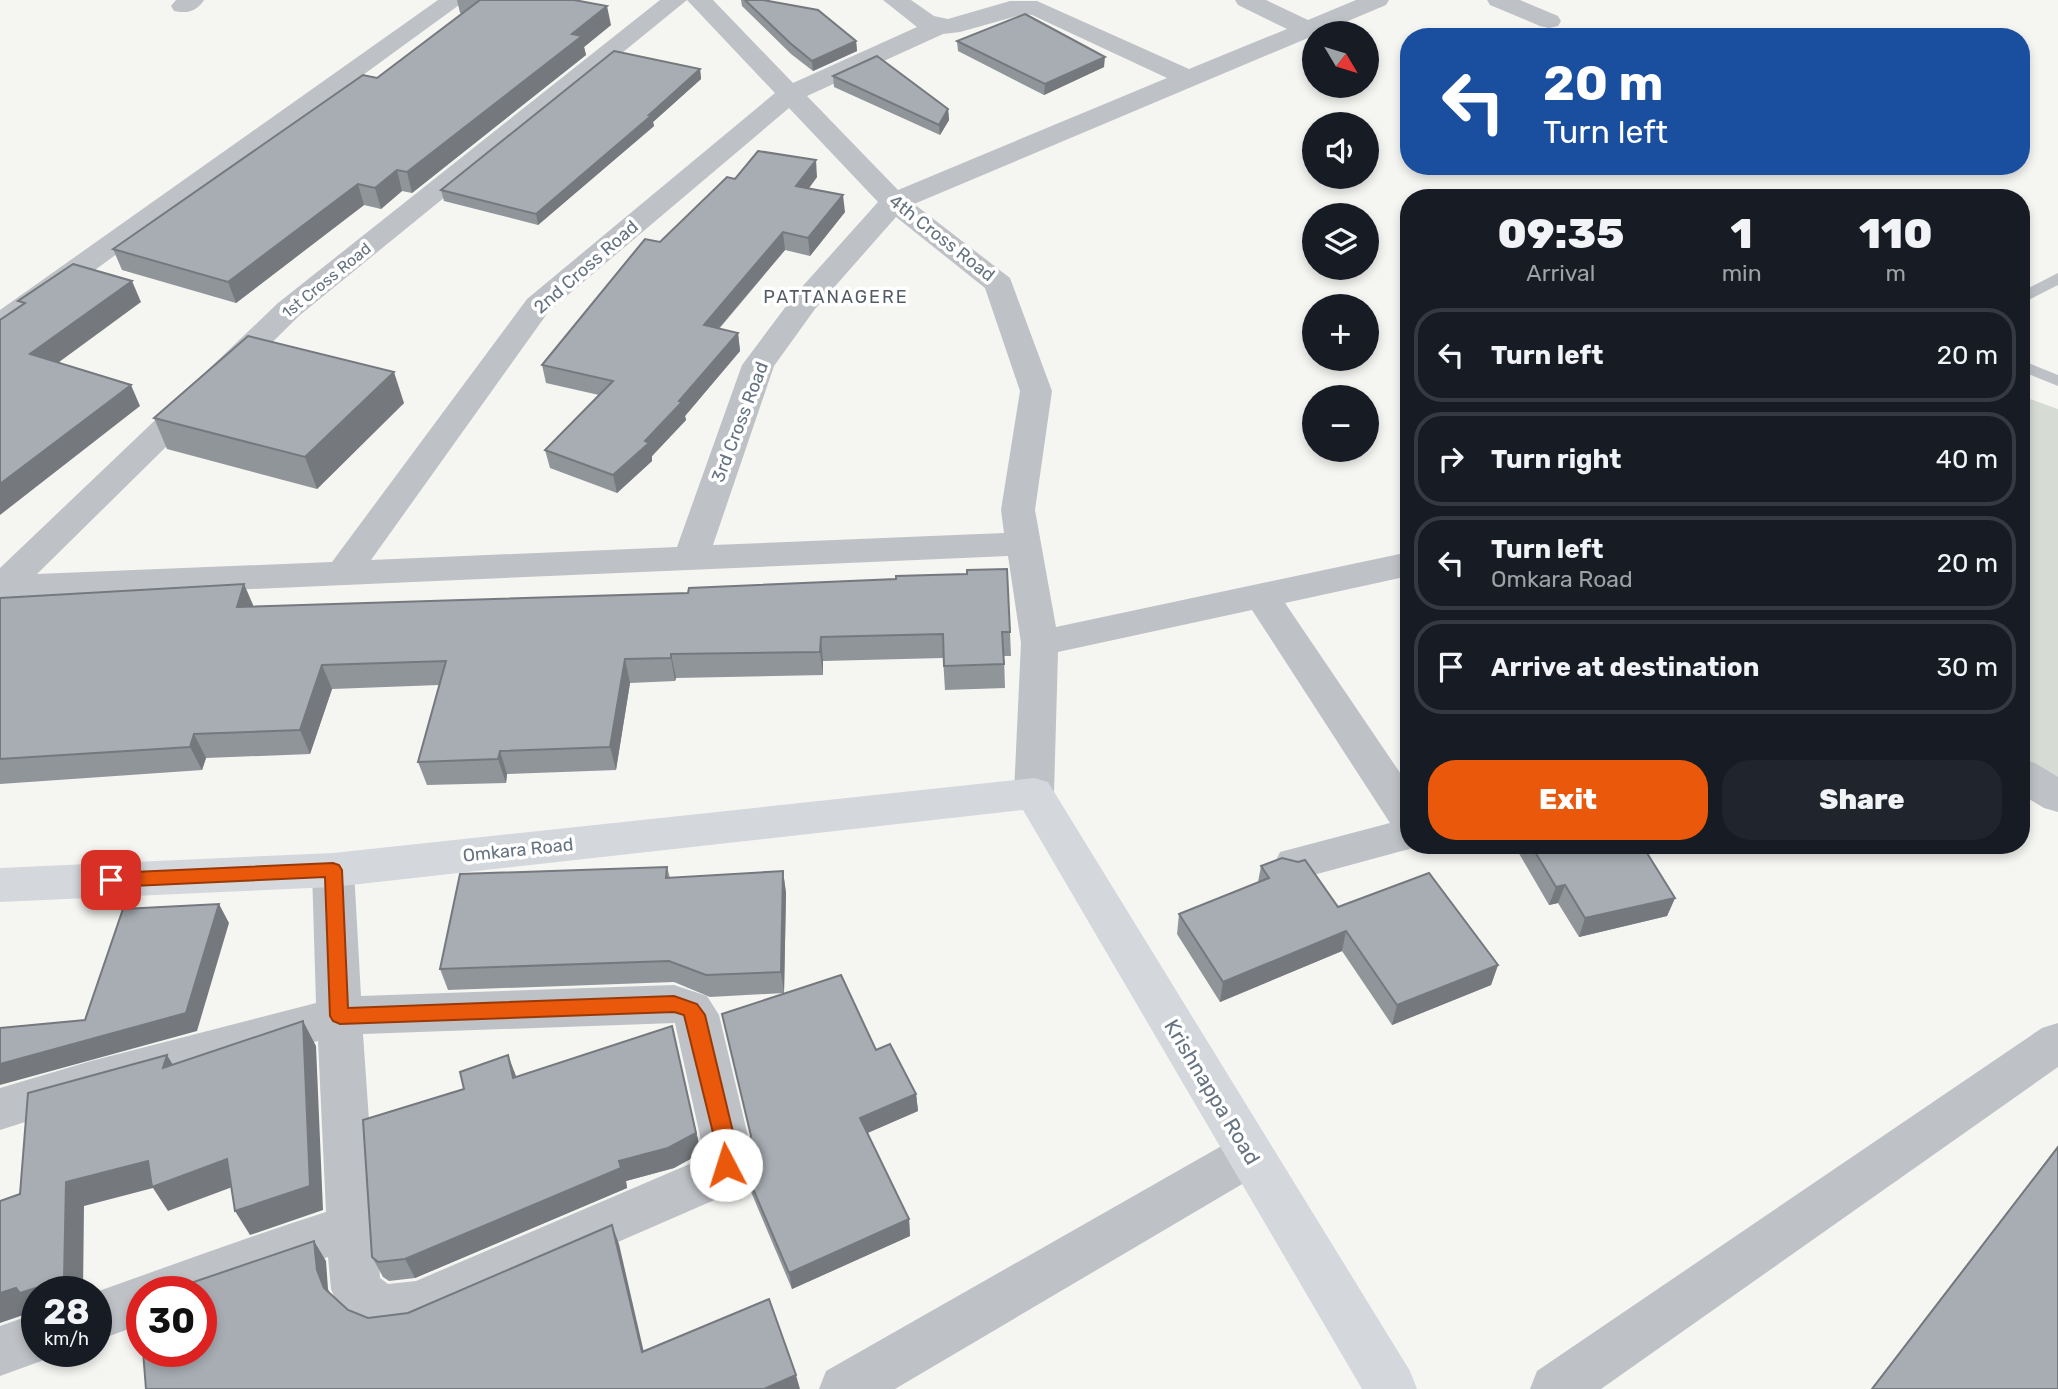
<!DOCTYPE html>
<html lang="en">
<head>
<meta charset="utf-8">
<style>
  body { margin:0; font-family:Rubik,sans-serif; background:#20242c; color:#f1f3f6; height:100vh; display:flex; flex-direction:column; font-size:26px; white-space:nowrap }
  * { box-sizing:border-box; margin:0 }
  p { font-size:23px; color:#9ea1a6 }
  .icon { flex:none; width:38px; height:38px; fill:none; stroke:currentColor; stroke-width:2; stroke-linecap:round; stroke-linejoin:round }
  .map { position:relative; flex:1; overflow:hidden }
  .drawer { position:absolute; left:1400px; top:189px; width:630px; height:665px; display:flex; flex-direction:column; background:#171b24; border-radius:28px; box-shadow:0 4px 10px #0003 }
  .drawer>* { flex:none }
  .top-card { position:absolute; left:1400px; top:28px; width:630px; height:147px; border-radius:28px; box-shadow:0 4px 10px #0003; background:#1a4fa0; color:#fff; overflow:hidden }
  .needle { width:46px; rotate:128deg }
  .controls { position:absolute; left:1302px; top:21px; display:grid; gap:14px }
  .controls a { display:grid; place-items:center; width:77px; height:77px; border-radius:50%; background:#171b24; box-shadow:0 4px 10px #0003; font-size:35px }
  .speed { position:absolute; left:21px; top:1276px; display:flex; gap:14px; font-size:35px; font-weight:700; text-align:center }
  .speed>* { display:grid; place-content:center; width:91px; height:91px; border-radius:50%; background:#171b24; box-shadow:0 4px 10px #0003; line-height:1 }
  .speed small { font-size:18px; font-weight:400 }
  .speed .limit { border:10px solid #d22; background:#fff; color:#111 }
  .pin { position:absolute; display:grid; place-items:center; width:60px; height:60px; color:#fff; margin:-30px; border-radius:14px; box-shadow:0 4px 10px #0006 }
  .me { position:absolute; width:77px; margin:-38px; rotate:355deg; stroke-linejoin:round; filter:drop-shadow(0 0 5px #0008) }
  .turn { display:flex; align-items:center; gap:24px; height:147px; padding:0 28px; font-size:32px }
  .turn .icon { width:91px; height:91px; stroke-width:2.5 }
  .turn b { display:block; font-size:49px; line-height:60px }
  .eta { display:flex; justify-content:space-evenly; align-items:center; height:119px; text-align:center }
  .eta b { font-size:42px; font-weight:800; line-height:49px }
  .action { display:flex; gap:14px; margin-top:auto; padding:14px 28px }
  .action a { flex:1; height:80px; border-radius:28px; background:#ea580c; color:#fff; font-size:28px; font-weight:800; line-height:80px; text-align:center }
  .action a+a { background:#20242c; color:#f1f3f6 }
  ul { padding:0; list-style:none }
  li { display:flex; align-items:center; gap:21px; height:94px; margin:0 14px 10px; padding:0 14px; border:4px solid #363941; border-radius:28px }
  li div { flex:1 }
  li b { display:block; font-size:26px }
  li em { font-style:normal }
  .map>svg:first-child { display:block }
</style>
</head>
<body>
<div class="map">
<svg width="2058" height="1389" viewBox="0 0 2058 1389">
  <rect width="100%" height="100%" fill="#f5f5f2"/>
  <polygon fill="#d6dbd3" points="2021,396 2058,409 2058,780 2021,756"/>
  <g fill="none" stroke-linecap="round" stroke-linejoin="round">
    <g fill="#bec1c5" fill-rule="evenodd">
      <polygon points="2058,273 2058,285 2021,304 2021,292"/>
      <polygon points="2021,360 2058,375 2058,386 2021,371"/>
    </g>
    <g fill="#bec1c5" fill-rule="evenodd">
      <path d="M176,0H204C197,11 187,14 174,11L171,6Z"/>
      <polygon points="438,0 466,0 11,331 0,333 0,310"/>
      <path d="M660,0H713L793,83L917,27L883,0H911L934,16L948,19L1010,1H1037L1189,69L1287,29L1238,5L1235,0H1266L1308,20L1356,0H1389L1386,5L914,204L1010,278L1052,391L1035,510L1056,627L1409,552V576L1285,603L1409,786V845H1424L1295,880L1280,876L1274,864L1280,852L1390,823L1252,610L1058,652L1054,793L1048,804L1034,808L1020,804L1014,793L1021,643L1008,556L0,600V568L278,303ZM687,0L775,93L527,299L332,562L37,574L300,315ZM1024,14L1032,15L1167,78L898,190L807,96L943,34L960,32ZM789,108L878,202L793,297L742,365L677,547L371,560L549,311ZM896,217L985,288L1020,391L1001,510L1004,533L713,545L774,366L815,309Z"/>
      <polygon points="1487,0 1520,0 1558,16 1561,21 1558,26 1549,28 1540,26 1490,5"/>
      <polygon points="2021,759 2035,763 2058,777 2058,812 2044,808 2021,794"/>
      <path d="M333,853L348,858L354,870L361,996L674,985L707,996L719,1015L752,1153L743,1180L726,1195L418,1329L379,1334L361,1327L338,1306L331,1289L328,1257L201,1301V1292H142V1324L96,1341V1292C172,1265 248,1237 326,1212L318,1041L91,1101L0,1130V1088L91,1061L316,1003L312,870L318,858ZM675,1023L704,1154L692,1163L416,1281L388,1284L380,1278L363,1034Z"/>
      <polygon points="2058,1023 2058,1067 1601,1389 1530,1389 1537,1371 2042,1028"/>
      <polygon points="1249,1134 1266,1140 1273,1155 1266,1170 895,1389 819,1389 826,1371 1232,1140"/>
      <polygon points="37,1313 37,1351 57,1351 55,1356 0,1376 0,1326"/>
    </g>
    <polygon fill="#d4d8dc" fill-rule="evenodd" points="1034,778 1048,782 1410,1371 1417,1389 1362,1389 1023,810 333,887 0,902 0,868 333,853"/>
  </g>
  <g fill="#90959a">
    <polygon points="457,0 577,0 611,25 584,47 586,55 412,193 402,191 381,209 364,205 236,303 122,270 113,249 377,78 463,13 460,13"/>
    <polygon points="741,0 763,0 856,41 857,51 813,71 791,54 742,6"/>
    <polygon points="957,41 1104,67 1044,95 958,51"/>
    <polygon points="700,69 701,79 653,122 654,126 538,225 444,201 441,190"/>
    <polygon points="833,76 948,109 949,120 940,135 834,87"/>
    <polygon points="817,177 809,188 845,212 810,256 785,250 719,329 738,333 740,351 685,416 686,420 652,456 652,461 617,493 550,468 545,450 599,395 546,383 542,365 660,242 735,179"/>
    <polygon points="404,403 317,489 167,449 154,418"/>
    <polygon points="0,598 1010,632 1011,656 1004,656 1005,688 945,690 943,658 823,661 823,675 676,678 675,681 630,683 616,770 507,774 506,783 427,785 418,762 439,685 332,689 310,754 206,758 202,770 0,784"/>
    <polygon points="1519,845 1642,845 1675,898 1667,916 1579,937 1558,903 1549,905 1517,850"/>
    <polygon points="1261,866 1338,907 1498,965 1491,985 1392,1025 1342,951 1220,1002 1177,934 1179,914 1258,882"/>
    <polygon points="667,867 670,878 783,871 786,893 784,993 710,997 674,982 448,990 440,969"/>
    <polygon points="672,1026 701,1153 674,1168 626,1181 627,1188 415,1278 389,1281 383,1277 372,1257 516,1077"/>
    <polygon points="876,1050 916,1094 918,1111 867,1133 909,1219 910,1236 792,1289 746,1180 742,1163"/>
    <polygon points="2058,1146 2058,1389 1871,1389"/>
  </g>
  <g fill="#75797d">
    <polygon points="607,6 611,25 584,47 586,55 412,193 407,172"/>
    <polygon points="856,41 857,51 813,71 812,61"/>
    <polygon points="1105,57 1104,67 1044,95 1045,84"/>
    <polygon points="700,69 701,79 653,122 654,126 538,225 536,214"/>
    <polygon points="948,109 949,120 940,135 939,125"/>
    <polygon points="816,160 817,177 798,203 796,186"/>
    <polygon points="397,170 402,191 381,209 375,188"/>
    <polygon points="358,184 364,205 236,303 228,282"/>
    <polygon points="843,195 845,212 810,256 808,238"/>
    <polygon points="783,232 785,250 706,343 704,325"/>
    <polygon points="132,281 141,302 40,376 30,354"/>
    <polygon points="738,333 740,351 685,416 686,420 652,456 652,461 617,493 613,475 645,441"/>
    <polygon points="394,372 404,403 317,489 305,457"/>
    <polygon points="131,385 140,406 0,515 0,484"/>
    <polygon points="244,584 254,607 237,607"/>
    <polygon points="821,637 823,661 823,675 820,652"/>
    <polygon points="671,654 676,678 675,681 671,658"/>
    <polygon points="625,659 630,683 616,770 610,747"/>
    <polygon points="322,665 332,689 310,754 300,730"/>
    <polygon points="194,734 206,758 202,770 190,747"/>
    <polygon points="500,751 507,774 506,783 498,759"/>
    <polygon points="783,871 786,893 784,993 781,972"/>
    <polygon points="1565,885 1558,903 1549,905 1556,887"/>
    <polygon points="1675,898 1667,916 1579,937 1585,918"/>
    <polygon points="219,904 229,923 197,1031 0,1085 0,1064 186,1013"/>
    <polygon points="1346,931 1342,951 1220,1002 1223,982"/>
    <polygon points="1498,965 1491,985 1392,1025 1397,1005"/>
    <polygon points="303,1021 316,1046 323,1210 250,1235 235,1211"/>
    <polygon points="672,1026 701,1153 674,1168 626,1181 627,1188 415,1278 405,1259 619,1161"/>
    <polygon points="167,1055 182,1080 163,1068"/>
    <polygon points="508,1055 516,1076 521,1098 513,1078"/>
    <polygon points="916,1094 918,1111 863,1135 860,1118"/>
    <polygon points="227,1159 243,1183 168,1211 153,1188 84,1206 83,1292 37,1292 37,1312 35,1311 0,1323 0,1293 66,1182 148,1161"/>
    <polygon points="909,1219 910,1236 792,1289 789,1273"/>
    <polygon points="612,1225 619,1244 648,1370 642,1352"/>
    <polygon points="314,1241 326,1261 328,1289 336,1307 324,1288 317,1270"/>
    <polygon points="796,1375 800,1389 764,1389"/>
  </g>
  <g fill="#a7adb3" stroke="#75797d" stroke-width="2">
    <polygon points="480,0 574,0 607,6 572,34 582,36 407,172 397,170 375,188 358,184 228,282 113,249 363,75 377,78"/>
    <polygon points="745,0 763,0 818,10 856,41 812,61 790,43"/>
    <polygon points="1025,14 1105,57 1045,84 957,41"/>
    <polygon points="614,51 700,69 649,115 652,115 536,214 441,190"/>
    <polygon points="877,56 948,109 939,125 833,76"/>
    <polygon points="758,151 816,160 796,186 843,195 808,238 783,232 704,325 738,333 679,401 682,402 645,441 649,443 613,475 545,450 613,381 542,365 645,239 660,242 727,177 735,179"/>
    <polygon points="73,264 132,281 30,354 131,385 0,484 0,320 25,303 18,301"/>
    <polygon points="248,336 394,372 305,457 154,418"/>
    <polygon points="1007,569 1010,632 1002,632 1004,664 944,666 943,634 821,637 820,652 671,654 671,658 625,659 610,747 500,751 498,759 418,762 446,661 322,665 300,730 194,734 190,747 0,759 0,598 244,584 237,607 688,593 689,588 896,579 896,576 967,574 967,570"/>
    <polygon points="1531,845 1642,845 1675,898 1585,918 1565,885 1556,887"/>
    <polygon points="1282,858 1298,862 1305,860 1338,907 1429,873 1498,965 1397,1005 1346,931 1223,982 1179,914 1269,878 1261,866"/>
    <polygon points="667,867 666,878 783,871 781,972 706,975 669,961 440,969 460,874"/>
    <polygon points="219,904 186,1013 0,1064 0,1028 85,1020 123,909"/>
    <polygon points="841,975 876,1050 890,1044 916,1094 860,1118 909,1219 789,1273 742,1163 751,1136 722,1014"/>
    <polygon points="303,1021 310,1186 235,1211 227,1159 152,1187 148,1161 66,1182 64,1279 20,1293 16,1288 0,1293 0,1201 20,1194 28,1093 167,1055 163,1068"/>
    <polygon points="672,1026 696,1133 668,1148 619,1161 621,1168 405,1259 378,1262 372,1257 363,1120 464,1089 460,1072 508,1055 513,1078"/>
    <polygon points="2058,1147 2058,1389 1872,1389"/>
    <polygon points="612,1225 642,1352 769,1299 796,1375 764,1389 146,1389 143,1351 201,1351 201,1292 156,1292 184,1282 188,1284 314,1241 317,1270 324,1288 348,1310 368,1318 408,1313"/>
    <polygon points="142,1296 142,1332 139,1297"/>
  </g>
  <polygon fill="#ea580c" stroke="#983908" stroke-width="2" points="333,863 339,865 342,870 348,1008 674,996 697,1004 705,1015 738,1153 733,1171 726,1174 719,1171 716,1165 718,1153 684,1015 674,1012 340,1024 333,1021 330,1016 325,877 111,887 105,885 102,880 105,875 111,873"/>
  <g text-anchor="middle" stroke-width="7" stroke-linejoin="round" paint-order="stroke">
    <g font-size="16" fill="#667380" stroke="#fff">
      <text transform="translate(326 280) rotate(-39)" y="6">1st Cross Road</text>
    </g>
    <g font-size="18" fill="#667380" stroke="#fff">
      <text transform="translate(942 238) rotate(38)" y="6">4th Cross Road</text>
      <text transform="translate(586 267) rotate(-41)" y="6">2nd Cross Road</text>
      <text transform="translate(740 422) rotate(-69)" y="6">3rd Cross Road</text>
      <text transform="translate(518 850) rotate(-6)" y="6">Omkara Road</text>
    </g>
    <g font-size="18" letter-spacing="2" fill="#535c66" stroke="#fff">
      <text x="836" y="303">PATTANAGERE</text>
    </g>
    <g font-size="21" fill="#667380" stroke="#fff">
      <text transform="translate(1212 1092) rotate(59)" y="7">Krishnappa Road</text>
    </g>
  </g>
</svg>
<div class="controls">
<a><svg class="needle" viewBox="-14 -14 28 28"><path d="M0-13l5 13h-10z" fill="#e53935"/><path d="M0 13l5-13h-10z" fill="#9ea1a6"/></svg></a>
<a><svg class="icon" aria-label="sound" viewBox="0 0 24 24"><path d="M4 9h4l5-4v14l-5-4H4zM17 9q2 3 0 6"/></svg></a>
<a><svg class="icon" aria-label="layers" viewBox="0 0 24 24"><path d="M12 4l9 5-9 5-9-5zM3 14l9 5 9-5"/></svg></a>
<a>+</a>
<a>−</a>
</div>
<div class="speed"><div>28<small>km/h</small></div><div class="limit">30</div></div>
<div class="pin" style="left:111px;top:880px;background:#d93025"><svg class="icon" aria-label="arrive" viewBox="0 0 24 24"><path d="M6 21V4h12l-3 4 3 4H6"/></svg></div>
<svg class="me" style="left:726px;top:1165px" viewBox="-20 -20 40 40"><circle r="19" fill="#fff"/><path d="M0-13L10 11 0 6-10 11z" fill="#ea580c"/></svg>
<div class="top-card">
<div class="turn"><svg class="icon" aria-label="left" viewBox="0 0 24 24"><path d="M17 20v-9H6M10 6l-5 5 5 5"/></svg><div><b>20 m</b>Turn left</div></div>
</div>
<section class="drawer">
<div class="eta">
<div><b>09:35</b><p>Arrival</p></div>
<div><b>1</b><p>min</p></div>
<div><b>110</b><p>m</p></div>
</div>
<ul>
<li><svg class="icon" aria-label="left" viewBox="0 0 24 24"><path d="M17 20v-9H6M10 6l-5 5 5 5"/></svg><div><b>Turn left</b></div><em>20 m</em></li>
<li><svg class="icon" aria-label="right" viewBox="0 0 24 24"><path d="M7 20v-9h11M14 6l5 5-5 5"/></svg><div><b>Turn right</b></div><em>40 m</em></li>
<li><svg class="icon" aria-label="left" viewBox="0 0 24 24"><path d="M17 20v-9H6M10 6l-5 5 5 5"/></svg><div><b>Turn left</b><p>Omkara Road</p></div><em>20 m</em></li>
<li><svg class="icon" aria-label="arrive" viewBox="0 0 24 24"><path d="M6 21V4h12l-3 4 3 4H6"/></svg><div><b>Arrive at destination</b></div><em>30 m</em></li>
</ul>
<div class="action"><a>Exit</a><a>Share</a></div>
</section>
</div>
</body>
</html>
